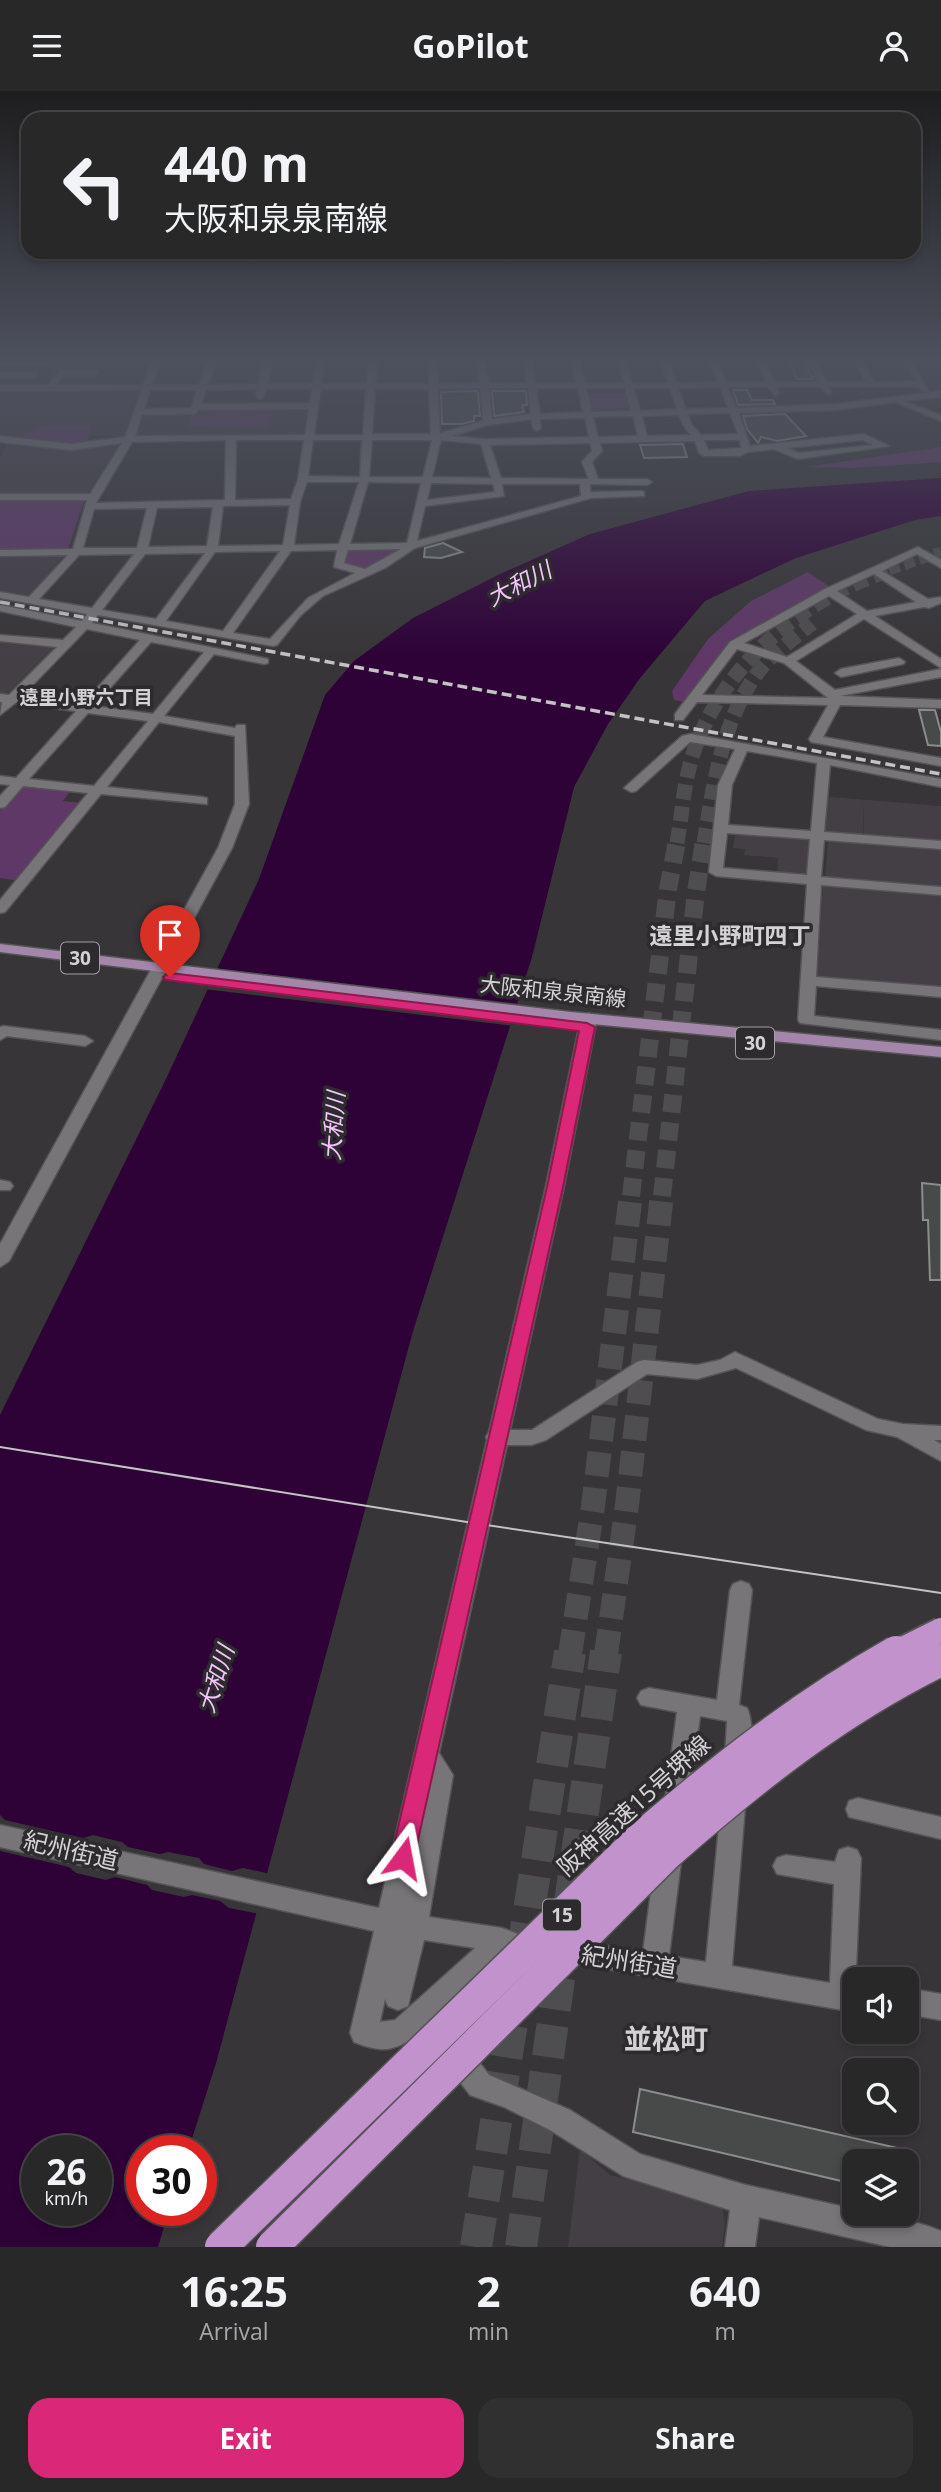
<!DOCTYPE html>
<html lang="en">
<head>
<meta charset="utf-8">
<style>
  body { margin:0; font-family:"Open Sans","Noto Sans JP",sans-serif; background:#313031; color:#f1f3f6; height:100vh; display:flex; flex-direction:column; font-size:26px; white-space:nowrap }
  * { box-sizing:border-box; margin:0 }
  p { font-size:23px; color:#a5a6a8 }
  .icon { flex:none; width:38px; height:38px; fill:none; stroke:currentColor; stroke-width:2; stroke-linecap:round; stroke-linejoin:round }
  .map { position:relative; height:2156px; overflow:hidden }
  .panel { display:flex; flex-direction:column; background:#292829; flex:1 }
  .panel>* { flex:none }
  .top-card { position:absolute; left:21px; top:21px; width:900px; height:147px; border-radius:21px; box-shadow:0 4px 10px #0003,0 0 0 2px #454446; background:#292829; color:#f1f3f6; overflow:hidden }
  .buttons { position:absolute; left:842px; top:1876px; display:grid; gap:14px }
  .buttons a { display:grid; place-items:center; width:77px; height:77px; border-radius:14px; background:#292829; box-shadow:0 4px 10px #0003,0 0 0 2px #454446; font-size:35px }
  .speed { position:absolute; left:21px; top:2044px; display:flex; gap:14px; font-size:35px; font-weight:700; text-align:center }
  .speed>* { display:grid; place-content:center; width:91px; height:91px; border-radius:50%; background:#292829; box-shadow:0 4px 10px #0003,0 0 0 2px #454446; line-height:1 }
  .speed small { font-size:18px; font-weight:400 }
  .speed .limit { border:10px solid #d22; background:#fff; color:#111 }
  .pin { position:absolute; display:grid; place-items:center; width:60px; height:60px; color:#fff; margin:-72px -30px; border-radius:50% 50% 50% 0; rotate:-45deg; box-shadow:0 0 7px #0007 }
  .pin .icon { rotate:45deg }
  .me { position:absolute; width:77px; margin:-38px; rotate:13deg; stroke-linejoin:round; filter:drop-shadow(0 0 5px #0008) }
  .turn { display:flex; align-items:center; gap:24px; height:147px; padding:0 28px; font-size:32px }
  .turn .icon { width:91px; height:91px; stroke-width:2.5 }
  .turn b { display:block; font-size:49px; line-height:60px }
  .eta { display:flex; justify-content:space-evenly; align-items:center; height:119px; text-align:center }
  .eta b { font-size:42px; font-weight:700; line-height:49px }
  .cta { display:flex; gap:14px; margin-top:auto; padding:14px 28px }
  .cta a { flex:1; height:80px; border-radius:21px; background:#db2777; color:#fff; font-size:28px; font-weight:700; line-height:80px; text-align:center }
  .cta a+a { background:#313031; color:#f1f3f6 }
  header { display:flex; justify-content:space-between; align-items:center; height:91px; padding:0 28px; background:#292829; font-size:32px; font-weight:700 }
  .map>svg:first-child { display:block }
</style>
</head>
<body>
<header><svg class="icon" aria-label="menu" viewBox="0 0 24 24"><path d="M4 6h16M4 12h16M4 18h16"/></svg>GoPilot<svg class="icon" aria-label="person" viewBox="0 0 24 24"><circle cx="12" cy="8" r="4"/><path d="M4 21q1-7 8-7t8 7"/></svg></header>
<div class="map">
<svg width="941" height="2156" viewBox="0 0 941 2156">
  <rect width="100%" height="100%" fill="#373537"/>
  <g fill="#443e45">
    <polygon points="137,299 140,301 124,344 120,345 89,345 91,334 43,334 16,348 0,345 0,300"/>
    <polygon points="202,318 307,318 303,344 299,345 131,344 140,322 200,322"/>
    <polygon points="11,351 59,357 120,352 87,403 0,404 0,367 7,352"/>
    <polygon points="59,463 63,465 33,503 25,506 0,501 0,464"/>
    <polygon points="0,548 58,554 10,601 5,602 0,602"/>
    <polygon points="832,706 941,715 941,751 864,745 864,712 863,745 825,742 827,708"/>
    <polygon points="735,741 814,748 809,786 777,783 778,767 744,764 745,758 733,757"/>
    <polygon points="831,749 941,758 941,798 828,788 825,785 828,750"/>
    <polygon points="823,793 941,802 941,898 817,887"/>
    <polygon points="580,2058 610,2084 701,2106 722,2116 725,2131 722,2156 568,2156"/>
  </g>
  <g fill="#5f3867">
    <polygon points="627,302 631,317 595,319 592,319 588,303"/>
    <polygon points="255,318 273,319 270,336 189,335 192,323 209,323 220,319"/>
    <polygon points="43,334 92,334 87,351 70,354 16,348"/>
    <polygon points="941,356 941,371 854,377 807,376"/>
    <polygon points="85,407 68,458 0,459 0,408"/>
    <polygon points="353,458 396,459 386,470 364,480 345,474 346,461"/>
    <polygon points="808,481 830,496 727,553 684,611 674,609 672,600 708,548 751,510"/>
    <polygon points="27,695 70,700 63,710 81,712 20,786 14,789 0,787 0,720 21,696"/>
  </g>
  <path fill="#2e0137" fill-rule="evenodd" d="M941,387V425L915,429L796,467L705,510L640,587L608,633L574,696L532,866L413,1240L216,1972L188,2060H142V2119H169L158,2156H0V1324L166,988L259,788L325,604L354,570L413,527L500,483L590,443L749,400ZM37,2060H96V2119H37Z"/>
  <g fill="#373537">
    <polygon points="213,877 521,913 514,935 204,898"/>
    <polygon points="0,1724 5,1729 83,1747 93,1744 122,1751 128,1756 160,1763 168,1761 199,1767 204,1773 232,1780 243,1777 271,1783 260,1823 229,1817 220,1810 192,1804 184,1806 152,1799 147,1794 115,1786 106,1789 76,1782 69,1776 0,1760"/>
  </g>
  <g fill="#474a49" stroke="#898d8b" stroke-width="2">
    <polygon points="788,267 802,267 813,288 797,288"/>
    <polygon points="733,299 747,299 752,309 773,309 775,313 738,314"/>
    <polygon points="478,300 480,325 474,325 474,330 462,333 442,333 441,301"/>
    <polygon points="492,300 526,300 527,314 522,314 524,321 494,325"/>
    <polygon points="785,323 806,345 777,350 761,346 758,352 747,338 743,325"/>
    <polygon points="683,353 687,366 644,367 640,354"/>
    <polygon points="443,452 462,461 441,467 424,466 425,457"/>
    <polygon points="919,619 935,619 941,641 941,655 928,654"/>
    <polygon points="922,1092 941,1094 941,1189 930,1189 928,1129 923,1129"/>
    <polygon points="640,1998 906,2059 905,2070 854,2070 854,2093 633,2041"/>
  </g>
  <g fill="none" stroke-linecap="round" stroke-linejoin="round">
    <polyline stroke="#4e4d4f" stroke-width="11" stroke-dasharray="11 5" stroke-linecap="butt" points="889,479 941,461"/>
    <g stroke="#4e4d4f" stroke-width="15" stroke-dasharray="15 7" stroke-linecap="butt">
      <path d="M677,752C682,723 684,690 693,663C716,594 764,545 825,508C846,495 870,487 893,477"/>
      <path d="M704,752C714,691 723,623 763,575C777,559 796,546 812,532"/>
    </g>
    <g stroke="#4e4d4f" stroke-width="18" stroke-dasharray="18 10" stroke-linecap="butt">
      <polyline points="631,1105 668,798 677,750"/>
      <polyline points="662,1105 696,801 704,750"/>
    </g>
    <g stroke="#4e4d4f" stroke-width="24" stroke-dasharray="24 12" stroke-linecap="butt">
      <polyline points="570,1563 593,1415 631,1103"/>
      <polyline points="606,1563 627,1414 662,1103"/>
    </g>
    <g stroke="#4e4d4f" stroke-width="32" stroke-dasharray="32 16" stroke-linecap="butt">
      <polyline points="569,1818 606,1561"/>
      <polyline points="522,1864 570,1561"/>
      <polyline points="476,2156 515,1913"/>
      <polyline points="521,2156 562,1867"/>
    </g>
    <g stroke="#545355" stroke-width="3">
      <g id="minor">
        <path d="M153,267H161L152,294H199L209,267H217L208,294L258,293L264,267H272L267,293H313L317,267H325L321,293H367L369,267H377L375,293H429V267H437L438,293L480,292L477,267H485L488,292H527L524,267H532L535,292H577L571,267H579L585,292H624L617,267H625L632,292H668L660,267H668L677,292L718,291L708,267H716L726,291H766L756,267H764L775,291H818L805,267H813L827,291H866L853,267H861L874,291L916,290L901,267H909L929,301H923L919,296H829L832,301L828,304L821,296H777L779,302L775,305L768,296H728L736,317L836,313L941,300V306L903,310L941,324V330L895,311L836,319L739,322L750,355L864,343L889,355L798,368L774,358L748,361L740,365H704L699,362L695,350L600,352L602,360L592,371L598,388H647L652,391L647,394L590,393V401L641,400L644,401V405L591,407L415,457L385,477L323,505L301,524L277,554L273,555L98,524L92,532L268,568V572L264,573L214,563L164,625L235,637L237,634H245L249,713L232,757L9,1170L0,1176V1153L218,757L235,713V645L159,631L107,696L202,706L207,707V713L101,703L5,821L0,822V809L88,702L23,695L5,716L0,717V705L10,694L0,693V685L16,687L76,620L15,612L0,624L2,611H0V603L9,604L57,556L0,550V544L63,549L76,536L0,520V514L82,530L87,523L0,507V501L29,506L68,464L0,465V459L73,458L87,409H0V403H90L122,352L71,359L0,351V345L71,353L125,346L142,299L0,300V294H48L60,279H94L98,282L94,285H63L56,294H143ZM720,296L728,317L686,318L678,297ZM480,297L483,330L440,342L438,298ZM489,297H528L531,323L492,328ZM536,297H578L583,321L540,323ZM586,297H625L631,320L592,321ZM634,297H670L677,318L640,320ZM257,298L256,305L260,308L264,305L266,298H312L310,312L201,313L206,299ZM321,298H366L363,344H314ZM375,298H429L431,343H372ZM150,299H197L191,317L144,318ZM309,318L305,344L135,345L142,324L194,323L199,319ZM730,322L738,343L701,344L691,333L688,323ZM679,324L683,334L691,344L647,345L642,325ZM633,325L638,345L598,346L593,326ZM585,327L589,346L485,348L451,345L489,334L526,329L531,328L533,337L537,340L541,337L540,328ZM226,349L225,409L96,412L132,351ZM236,349H304L298,388L291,408L235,409ZM313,349H362L360,386L308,385ZM372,349H432L423,386H369ZM441,349L481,353L491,387L432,386ZM704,349H740L741,357L708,359ZM863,349L873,354L799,362L787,357ZM590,352L592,360L582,371L589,388L501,387L490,354ZM307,391H359L339,453L294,454L300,411ZM368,391L421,392L407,452L350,453ZM431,392L493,393L495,401L427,409ZM502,393H580L581,405L417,450L425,415L504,405ZM290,414L283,454L218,455L223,415ZM213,416L207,455L148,456L157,417ZM147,417L137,457H83L94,418ZM401,458L365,478L344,472L348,459ZM337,459L334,476L355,482L308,507L270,548L233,542L291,460ZM280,460L223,540L166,530L215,461ZM205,462L156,528L102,519L145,463ZM134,463L92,517L39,508L79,464ZM87,538L140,549L82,614L21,606ZM151,551L204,561L153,623L94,615ZM88,622L148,630L94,695L29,688Z"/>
        <polygon points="42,269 45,273 0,274 0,270"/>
        <polygon points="0,281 35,281 39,284 35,287 0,287"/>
        <path d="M918,456L941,469V477L917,463L882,480L928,508L941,506V512L929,517L924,516L875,525L941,568V577L864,528L796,570L835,599L941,578V586L840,605L941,609V617L840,614L823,646L941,667V675L811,651L809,648L828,614L697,611L683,629H675V623L730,551L825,498ZM874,483L916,511L867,520L837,500ZM829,505L857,523L787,566L744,552ZM737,558L784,572L828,607L702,604Z"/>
        <polygon points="899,567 905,571 903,573 841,586 835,582 841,578"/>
        <path d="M691,643L941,688V696L830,674L824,741L941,750V758L824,749L821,786L941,796V804L821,794L816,886L941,896V906L816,895L814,925L941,939V949L800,932L798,929L807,793L716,785L709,781L718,694L735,658L690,651L636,700L631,701L624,697L682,645ZM747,660L817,672L811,740L728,734L732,694ZM727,742L810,748L807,784L723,777Z"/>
        <path d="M589,922L597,927L564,1095L510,1339H532L637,1271L644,1269L697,1274L720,1269L735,1261L878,1328L903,1333L941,1335V1349H934L941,1353V1370L897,1346L866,1339L736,1277L697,1288L647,1283L546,1349L531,1354H507L439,1662L453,1684L429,1826L502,1837L518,1843L522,1851L518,1859L506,1862C479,1889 424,1953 387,1958C376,1959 364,1955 354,1951L350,1942L374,1840L0,1756V1734L379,1817L487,1349L486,1346L489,1341L546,1095L581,927ZM424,1849L475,1857L395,1929L380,1931L385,1908L388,1915L398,1919L408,1915Z"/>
        <polygon points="3,935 85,945 93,950 85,955 7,945 0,949 0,936"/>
        <polygon points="0,1089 10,1091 13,1095 10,1099 0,1099"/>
        <path d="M741,1490L749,1493L752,1499L739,1614L747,1617C754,1631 752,1662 746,1676L737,1679L728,1676L725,1669L727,1630L700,1625L688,1718L685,1726L676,1729L667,1726L664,1718L677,1621L641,1614L637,1607L641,1600L649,1597L717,1609L730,1499L733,1493Z"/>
        <polygon points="734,1694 743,1697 746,1704 732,1875 830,1892 834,1793 777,1783 773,1775 777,1767 786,1764 835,1771 839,1759 848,1756 857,1759 861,1767 854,1921 555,1869 551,1860 555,1851 564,1848 643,1861 656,1763 660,1755 669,1752 678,1755 682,1763 669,1865 706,1871 722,1704 725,1697"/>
        <polygon points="858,1707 941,1726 941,1748 849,1726 846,1718 849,1710"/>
        <polygon points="906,1897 941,1903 941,1929 906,1923"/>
        <path d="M460,1947L470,1951L476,1967L489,1984L570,2019L640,2063L746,2094L854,2118V2123C883,2123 914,2129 941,2140V2156H890L759,2126L755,2156H725L730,2119L623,2085L550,2039L504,2016L470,2004L454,1983L446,1960L450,1951Z"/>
      </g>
    </g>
    <g stroke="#545355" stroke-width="3">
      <polygon id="major" points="0,853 571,921 941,956 941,966 571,931 0,861"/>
    </g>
    <use href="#minor" fill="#777577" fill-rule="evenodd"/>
    <use href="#major" fill="#a486aa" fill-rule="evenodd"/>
    <polyline stroke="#c3c2c4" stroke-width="2" points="0,1356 473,1432 941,1502"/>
    <polyline stroke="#c3c2c4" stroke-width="3.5" stroke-dasharray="10 5" stroke-linecap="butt" points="0,511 941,683"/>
    <g stroke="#545355" stroke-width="28" stroke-linecap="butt">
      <polyline id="highway-bridge-far1" points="893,1563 941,1539"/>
    </g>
    <g stroke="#545355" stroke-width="35" stroke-linecap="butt">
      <g id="highway-bridge">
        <path d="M221,2156L642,1746C722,1677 804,1613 896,1561"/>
        <path d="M272,2156L668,1762C753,1687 839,1619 941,1569"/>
      </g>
    </g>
    <use href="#highway-bridge-far1" stroke="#c292cc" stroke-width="24"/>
    <use href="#highway-bridge" stroke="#c292cc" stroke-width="32"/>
  </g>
  <linearGradient id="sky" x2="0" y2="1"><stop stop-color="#1e1d1e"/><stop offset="0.47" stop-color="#4d515e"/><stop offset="1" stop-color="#4d515e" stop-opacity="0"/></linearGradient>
  <rect width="941" height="569" fill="url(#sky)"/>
  <polygon fill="#db2777" stroke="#8e194d" stroke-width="2" points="170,882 587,932 595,936 563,1096 414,1767 411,1774 403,1777 394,1774 391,1767 547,1096 579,940 166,889 163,886"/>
  <g text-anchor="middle" stroke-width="7" stroke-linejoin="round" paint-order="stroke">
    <g font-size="19" font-weight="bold" fill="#d3d2d4" stroke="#2d2b2d">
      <text x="86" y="613">遠里小野六丁目</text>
    </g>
    <g fill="#2d2b2d" stroke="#a1a0a2" stroke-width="2">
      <rect x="61" y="851.5" width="38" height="31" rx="5"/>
      <rect x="736" y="936.5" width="38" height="31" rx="5"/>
      <rect x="543" y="1808.5" width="38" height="31" rx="5"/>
    </g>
    <g font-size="19" font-weight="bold" fill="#d3d2d4">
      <text x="80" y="874">30</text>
      <text x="755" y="959">30</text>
      <text x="562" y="1831">15</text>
    </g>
    <g font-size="21" fill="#d3d2d4" stroke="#2d2b2d">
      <text transform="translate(553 901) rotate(6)" y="7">大阪和泉泉南線</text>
    </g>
    <g font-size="23" font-style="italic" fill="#f5c4ff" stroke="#2d2b2d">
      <text transform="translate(519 493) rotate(-27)" y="8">大和川</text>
      <text transform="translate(334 1035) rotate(-86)" y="8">大和川</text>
      <text transform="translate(216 1588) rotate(-72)" y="8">大和川</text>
    </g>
    <g font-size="23" font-weight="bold" fill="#d3d2d4" stroke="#2d2b2d">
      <text x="730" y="853">遠里小野町四丁</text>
    </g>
    <g font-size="24" fill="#d3d2d4" stroke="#2d2b2d">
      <text transform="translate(634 1715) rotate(-42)" y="8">阪神高速15号堺線</text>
      <text transform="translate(71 1760) rotate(13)" y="8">紀州街道</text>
      <text transform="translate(629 1871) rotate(9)" y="8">紀州街道</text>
    </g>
    <g font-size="28" font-weight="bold" fill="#d3d2d4" stroke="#2d2b2d">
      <text x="666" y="1958">並松町</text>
    </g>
  </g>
</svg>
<div class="buttons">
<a><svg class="icon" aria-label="sound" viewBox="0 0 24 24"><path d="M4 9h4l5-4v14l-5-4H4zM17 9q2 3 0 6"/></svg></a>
<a><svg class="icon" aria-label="search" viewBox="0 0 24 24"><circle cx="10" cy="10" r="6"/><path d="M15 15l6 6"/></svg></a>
<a><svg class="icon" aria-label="layers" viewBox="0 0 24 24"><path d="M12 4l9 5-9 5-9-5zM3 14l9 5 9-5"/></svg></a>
</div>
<div class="speed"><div>26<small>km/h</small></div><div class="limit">30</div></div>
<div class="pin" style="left:170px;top:886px;background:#d93025"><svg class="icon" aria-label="arrive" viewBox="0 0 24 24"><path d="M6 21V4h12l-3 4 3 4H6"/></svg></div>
<svg class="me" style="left:403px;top:1767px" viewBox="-20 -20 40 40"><path d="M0-17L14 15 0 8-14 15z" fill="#db2777" stroke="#fff" stroke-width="4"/></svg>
<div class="top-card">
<div class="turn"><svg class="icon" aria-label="left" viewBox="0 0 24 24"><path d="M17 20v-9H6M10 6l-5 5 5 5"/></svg><div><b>440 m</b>大阪和泉泉南線</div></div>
</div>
</div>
<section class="panel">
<div class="eta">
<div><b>16:25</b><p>Arrival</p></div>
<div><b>2</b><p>min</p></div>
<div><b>640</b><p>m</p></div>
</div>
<div class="cta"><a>Exit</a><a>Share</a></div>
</section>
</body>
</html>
